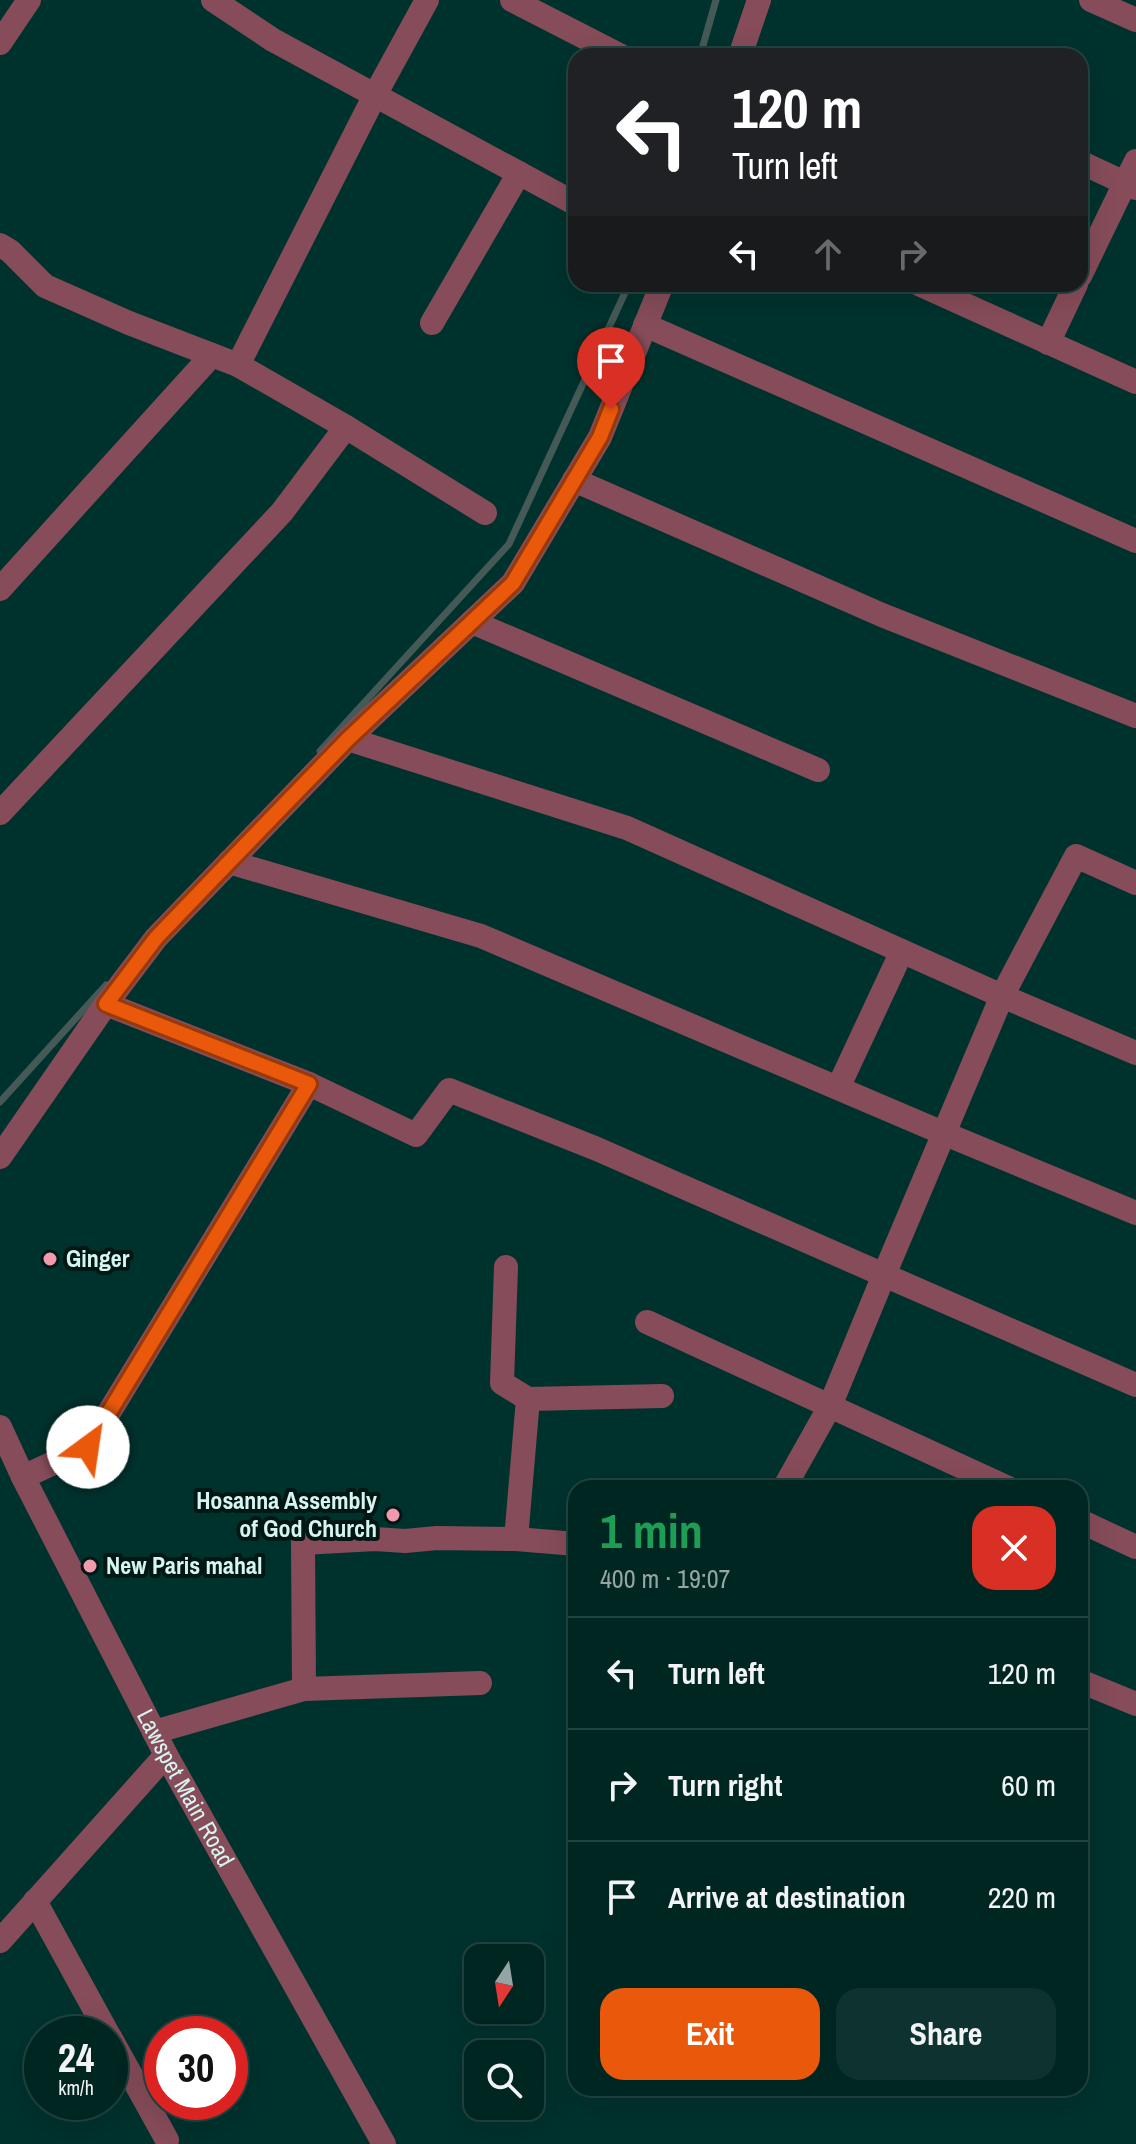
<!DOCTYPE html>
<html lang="en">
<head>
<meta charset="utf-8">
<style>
  body { margin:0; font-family:"Archivo Narrow",sans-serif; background:#0e322f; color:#f1f3f6; height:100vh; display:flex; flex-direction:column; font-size:30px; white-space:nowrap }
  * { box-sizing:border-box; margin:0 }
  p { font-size:26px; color:#95a5a5 }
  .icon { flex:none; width:44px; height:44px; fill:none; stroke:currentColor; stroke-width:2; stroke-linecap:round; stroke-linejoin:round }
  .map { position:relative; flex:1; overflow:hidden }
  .sheet { position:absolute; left:568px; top:1480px; width:520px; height:616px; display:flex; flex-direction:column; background:#002622; border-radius:24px; box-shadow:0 8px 32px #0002,0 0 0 2px #224340 }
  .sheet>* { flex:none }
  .banner { position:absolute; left:568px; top:48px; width:520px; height:244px; border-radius:24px; box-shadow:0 8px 32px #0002,0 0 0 2px #224340; background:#202124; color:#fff; overflow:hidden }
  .needle { width:52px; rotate:192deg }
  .tools { position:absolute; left:464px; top:1944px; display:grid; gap:16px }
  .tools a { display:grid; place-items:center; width:80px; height:80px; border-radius:16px; background:#002622; box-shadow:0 8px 32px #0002,0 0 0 2px #224340; font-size:40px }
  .speed { position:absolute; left:24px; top:2016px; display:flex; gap:16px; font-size:40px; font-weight:700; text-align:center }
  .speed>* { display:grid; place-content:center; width:104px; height:104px; border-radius:50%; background:#002622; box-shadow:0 8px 32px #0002,0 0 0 2px #224340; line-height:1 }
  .speed small { font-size:20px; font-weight:400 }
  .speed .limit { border:12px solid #d22; background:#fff; color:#111 }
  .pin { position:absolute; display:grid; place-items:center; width:68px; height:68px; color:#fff; margin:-82px -34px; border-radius:50% 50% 50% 0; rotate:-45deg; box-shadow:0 0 8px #0007 }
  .pin .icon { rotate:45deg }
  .me { position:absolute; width:88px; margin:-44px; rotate:31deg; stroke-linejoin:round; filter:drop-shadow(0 0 6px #0008) }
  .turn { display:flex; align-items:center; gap:28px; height:168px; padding:0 32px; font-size:36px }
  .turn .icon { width:104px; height:104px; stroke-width:2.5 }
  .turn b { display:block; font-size:56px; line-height:68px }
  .lanes { display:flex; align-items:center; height:76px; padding:0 32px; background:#0003; justify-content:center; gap:40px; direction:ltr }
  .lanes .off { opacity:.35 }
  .round { display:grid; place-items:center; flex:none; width:84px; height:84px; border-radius:24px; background:#0e322f }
  .headline { display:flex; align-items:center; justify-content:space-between; height:136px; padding:0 32px }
  h1 { font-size:48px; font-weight:700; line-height:60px; color:#1e9e55 }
  .primary-button { display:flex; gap:16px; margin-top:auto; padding:16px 32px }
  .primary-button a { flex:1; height:92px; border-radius:24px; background:#ea580c; color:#fff; font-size:32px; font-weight:700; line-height:92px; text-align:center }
  .primary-button a+a { background:#0e322f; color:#f1f3f6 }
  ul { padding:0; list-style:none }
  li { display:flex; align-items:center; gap:24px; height:112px; padding:0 32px; border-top:2px solid #224340 }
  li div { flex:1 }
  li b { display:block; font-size:30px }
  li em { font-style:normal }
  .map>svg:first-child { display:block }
</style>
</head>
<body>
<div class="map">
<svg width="1136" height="2144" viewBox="0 0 1136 2144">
  <rect width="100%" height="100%" fill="#00322d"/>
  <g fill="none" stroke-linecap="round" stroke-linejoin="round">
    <g stroke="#455a57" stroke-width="7">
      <polyline points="700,56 716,0"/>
      <polyline points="320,751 509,544 629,284"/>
      <polyline points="0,1102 106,985"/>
    </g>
    <g stroke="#864c59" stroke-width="24">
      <polyline points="213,0 273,40 576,204"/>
      <polyline points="512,0 621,56"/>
      <polyline points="1091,0 1136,20"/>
      <polyline points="0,43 29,0"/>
      <polyline points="740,56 759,0"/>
      <polyline points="1080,162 1125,183 1136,161"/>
      <polyline points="0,245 10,251 45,286 129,323 238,365 346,427"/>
      <polyline points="1080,276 1125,183 1136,188"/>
      <polyline points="662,284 600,437 513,583 348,739 627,828 1002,996 1076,856 1136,883"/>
      <polyline points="919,284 1136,382"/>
      <polyline points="432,323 519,173"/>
      <polyline points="645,325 1136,541"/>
      <polyline points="1048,343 1076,284"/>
      <polyline points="238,365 375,95 427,0"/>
      <polyline points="574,480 882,615 1136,716"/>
      <polyline points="0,589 212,355"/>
      <polyline points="472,622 818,770"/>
      <polyline points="0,813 282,512 346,427 485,513"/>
      <polyline points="229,862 481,936 943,1133 1136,1213"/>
      <polyline points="106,1004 309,1084 416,1135 449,1090 597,1149 884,1275 1002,996 1136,1053"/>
      <polyline points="838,1088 902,951"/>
      <polyline points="0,1157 106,1004 156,938 348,739"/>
      <polyline points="506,1267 502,1383 528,1399 516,1539 576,1544"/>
      <polyline points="647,1322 1008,1488"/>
      <polyline points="528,1399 662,1396"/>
      <path id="s1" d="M0,1427L23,1477L166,1755L384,2144"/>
      <polyline points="23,1477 88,1447 309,1084"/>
      <polyline points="784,1488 830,1406 884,1275 1136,1385"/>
      <polyline points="1080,1521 1136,1547"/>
      <polyline points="1080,1681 1136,1704"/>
      <polyline points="304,1689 303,1543 375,1539 405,1541 437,1538 516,1539"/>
      <polyline points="154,1732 304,1689 480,1683"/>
      <polyline points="35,1901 108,2034"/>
      <polyline points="0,1941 166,1755"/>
      <polyline points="110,2037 167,2140"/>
    </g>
  </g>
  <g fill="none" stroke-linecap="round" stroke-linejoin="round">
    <g stroke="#983908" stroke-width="20">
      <polyline id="route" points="88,1447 309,1084 106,1004 156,938 229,862 348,739 513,583 600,437 611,409"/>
    </g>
    <use href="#route" stroke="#ea580c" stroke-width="14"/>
  </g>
  <g fill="#f29aad" stroke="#011714" stroke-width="3">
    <circle cx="50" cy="1259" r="8"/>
    <circle cx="393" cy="1515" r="8"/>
    <circle cx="90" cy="1566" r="8"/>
  </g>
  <g text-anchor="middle" stroke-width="8" stroke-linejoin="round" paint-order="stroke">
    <g font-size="24" font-weight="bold" fill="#d7f5f0" stroke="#011714" text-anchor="start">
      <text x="66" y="1267">Ginger</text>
      <text x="377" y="1509" text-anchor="end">Hosanna Assembly<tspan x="377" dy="28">of God Church</tspan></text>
      <text x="106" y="1574">New Paris mahal</text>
    </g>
    <g font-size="24" fill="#d7f5f0" stroke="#011714">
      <text dy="8" stroke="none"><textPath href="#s1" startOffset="406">Lawspet Main Road</textPath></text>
    </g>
  </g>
</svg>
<div class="tools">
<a><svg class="needle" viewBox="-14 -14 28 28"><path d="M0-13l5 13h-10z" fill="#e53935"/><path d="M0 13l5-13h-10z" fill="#95a5a5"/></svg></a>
<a><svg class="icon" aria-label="search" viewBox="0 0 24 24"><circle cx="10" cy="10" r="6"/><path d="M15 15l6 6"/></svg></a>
</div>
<div class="speed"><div>24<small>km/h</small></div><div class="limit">30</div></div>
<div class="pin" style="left:611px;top:409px;background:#d93025"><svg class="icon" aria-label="arrive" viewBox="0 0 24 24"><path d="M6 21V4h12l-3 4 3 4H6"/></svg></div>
<svg class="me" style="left:88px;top:1447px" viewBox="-20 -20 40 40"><circle r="19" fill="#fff"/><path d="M0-13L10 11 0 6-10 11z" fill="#ea580c"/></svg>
<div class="banner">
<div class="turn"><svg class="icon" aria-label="left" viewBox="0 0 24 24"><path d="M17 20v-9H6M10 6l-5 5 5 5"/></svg><div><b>120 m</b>Turn left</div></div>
<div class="lanes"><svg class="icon" aria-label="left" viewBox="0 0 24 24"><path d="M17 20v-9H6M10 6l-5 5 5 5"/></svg><svg class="icon off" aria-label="ahead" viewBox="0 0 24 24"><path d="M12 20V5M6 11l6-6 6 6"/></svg><svg class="icon off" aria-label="right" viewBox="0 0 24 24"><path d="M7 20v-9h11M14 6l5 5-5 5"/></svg></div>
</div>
<section class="sheet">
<div class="headline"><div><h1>1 min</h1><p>400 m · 19:07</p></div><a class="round" style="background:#d93025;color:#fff"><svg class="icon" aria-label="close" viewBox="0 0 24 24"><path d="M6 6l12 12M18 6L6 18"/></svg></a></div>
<ul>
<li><svg class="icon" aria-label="left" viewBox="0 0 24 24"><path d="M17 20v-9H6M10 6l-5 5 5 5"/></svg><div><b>Turn left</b></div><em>120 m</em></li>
<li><svg class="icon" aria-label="right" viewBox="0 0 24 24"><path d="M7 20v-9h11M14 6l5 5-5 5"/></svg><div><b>Turn right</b></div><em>60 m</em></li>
<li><svg class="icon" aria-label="arrive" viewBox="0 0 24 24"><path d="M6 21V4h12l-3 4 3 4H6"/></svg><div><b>Arrive at destination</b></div><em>220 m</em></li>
</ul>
<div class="primary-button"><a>Exit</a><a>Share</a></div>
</section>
</div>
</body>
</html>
